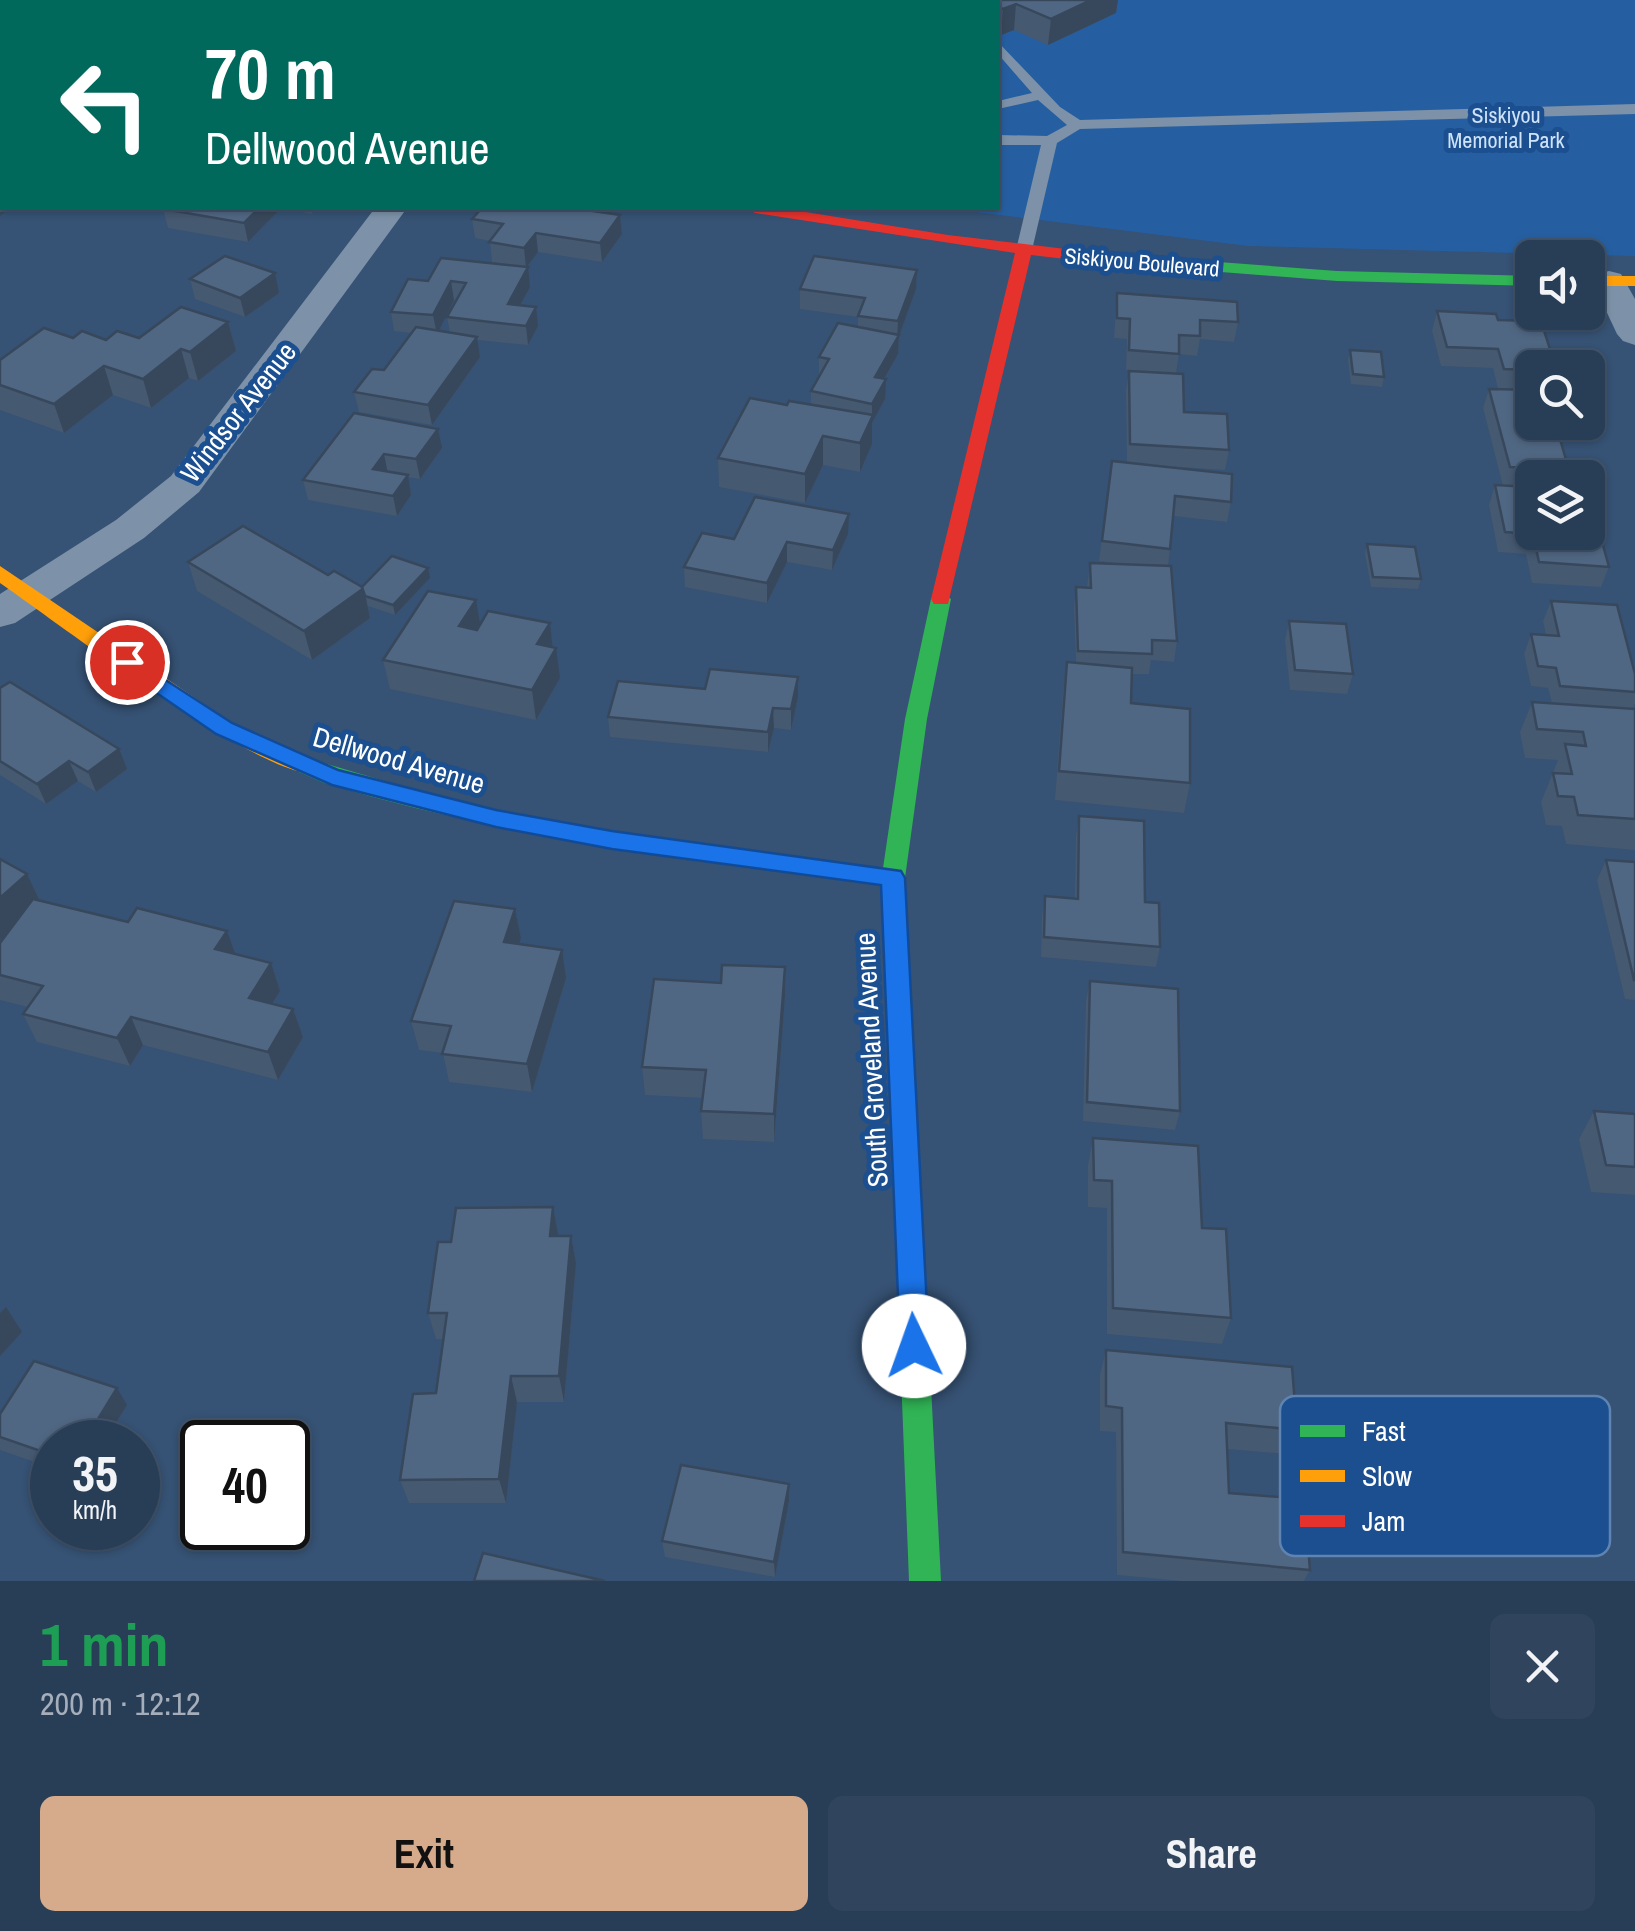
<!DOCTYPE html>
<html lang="en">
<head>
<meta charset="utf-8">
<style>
  body { margin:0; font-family:"Archivo Narrow",sans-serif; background:#30455d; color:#f1f3f6; height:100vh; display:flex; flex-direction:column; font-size:38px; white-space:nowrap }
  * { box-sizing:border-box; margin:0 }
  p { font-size:32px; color:#a5aeba }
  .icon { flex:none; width:55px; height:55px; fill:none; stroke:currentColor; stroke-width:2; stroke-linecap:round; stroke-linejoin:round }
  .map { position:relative; height:1581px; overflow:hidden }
  .drawer { display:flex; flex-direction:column; background:#283e57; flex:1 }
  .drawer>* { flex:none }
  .guide { position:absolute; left:0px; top:0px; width:1000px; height:210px; box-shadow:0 2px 8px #0004,0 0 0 2px #44576d; background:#00695c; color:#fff; overflow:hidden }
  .fabs { position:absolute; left:1515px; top:240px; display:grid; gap:20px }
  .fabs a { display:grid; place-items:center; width:90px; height:90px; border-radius:15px; background:#283e57; box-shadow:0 2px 8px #0004,0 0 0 2px #44576d; font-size:50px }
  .speed { position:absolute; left:30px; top:1420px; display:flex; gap:20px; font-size:50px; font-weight:700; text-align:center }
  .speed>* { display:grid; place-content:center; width:130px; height:130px; border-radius:50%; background:#283e57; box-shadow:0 2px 8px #0004,0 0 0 2px #44576d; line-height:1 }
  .speed small { font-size:25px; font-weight:400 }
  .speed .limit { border:5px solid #111; border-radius:15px; background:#fff; color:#111 }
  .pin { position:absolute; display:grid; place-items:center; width:85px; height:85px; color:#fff; margin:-42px; border:5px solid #fff; border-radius:50%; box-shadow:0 2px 10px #0007 }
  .me { position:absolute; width:110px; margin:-55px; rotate:357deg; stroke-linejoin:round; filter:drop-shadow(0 0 8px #0008) }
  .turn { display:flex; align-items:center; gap:35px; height:210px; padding:0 40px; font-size:45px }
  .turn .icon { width:130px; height:130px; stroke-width:2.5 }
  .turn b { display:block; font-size:70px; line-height:85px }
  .round { display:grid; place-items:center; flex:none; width:105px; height:105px; border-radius:15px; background:#30455d }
  .summary { display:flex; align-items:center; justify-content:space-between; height:170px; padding:0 40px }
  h1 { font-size:60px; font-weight:800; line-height:75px; color:#1e9e55 }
  .button { display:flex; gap:20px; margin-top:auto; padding:20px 40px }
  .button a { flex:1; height:115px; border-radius:15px; background:#d6ab8b; color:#111; font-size:40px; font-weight:800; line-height:115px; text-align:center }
  .button a+a { background:#30455d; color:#f1f3f6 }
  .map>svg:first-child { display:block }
</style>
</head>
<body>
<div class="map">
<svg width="1635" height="1581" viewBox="0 0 1635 1581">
  <rect width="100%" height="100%" fill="#365274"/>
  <polygon fill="#265fa1" points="598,0 1635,0 1635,256 1248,246 944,208 998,208 998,2 596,2"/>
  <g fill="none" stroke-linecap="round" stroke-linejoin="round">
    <polygon fill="#7d92a8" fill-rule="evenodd" points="998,42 1060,107 1080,120 1635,104 1635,114 1080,129 1057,143 1032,250 1024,255 1016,250 1041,145 998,145 998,135 1047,136 1067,125 1038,100 998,109 998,101 1032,93 998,54"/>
    <g fill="#7d92a8" fill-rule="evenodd">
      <polygon points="375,208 407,208 199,492 144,538 15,623 0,627 0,594 116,520 171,476"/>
      <polygon points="1609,271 1621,274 1635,299 1635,345 1623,341 1617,334 1592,281 1597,274"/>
    </g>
    <g fill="#30b455" fill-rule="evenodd">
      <rect x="0" y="61" width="2" height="9"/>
      <polygon points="1099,253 1337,271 1532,276 1532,286 1337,281 1093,262 1093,254"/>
      <path d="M941,592L951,599L927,719L905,878L941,1581H909L882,885C694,860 506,838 324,783L299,772L296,766L307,758C370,777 433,796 498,810C625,837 754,851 883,868L905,719L931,599Z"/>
    </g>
    <g fill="#ff9f0a" fill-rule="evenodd">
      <rect x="1588" y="276" width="47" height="10"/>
      <path d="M0,566L232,723L315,760L318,766L315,772C270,785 47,615 0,583Z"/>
    </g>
    <polygon fill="#e5322d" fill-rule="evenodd" points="747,208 781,208 948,235 1099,253 1107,258 1099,263 1031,255 948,604 934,604 931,599 1015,253 755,213"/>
  </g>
  <g fill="#455971" fill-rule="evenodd">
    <polygon points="55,0 116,0 112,2 68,2"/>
    <polygon points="147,0 316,0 316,2 148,2"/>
    <polygon points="931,0 1118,0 1116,13 1048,45 1014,30 1001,35 998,34 998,2 930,2"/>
    <rect x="0" y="113" width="2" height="55"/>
    <polygon points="164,208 317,208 311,214 281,208 248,242 168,228 163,209"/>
    <path d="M620,215L622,234L602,262L538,252L527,267L530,287L521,305L538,326L528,345L477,340L480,357L432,425L359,412L354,392L384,370L412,333L394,331L391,312L428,281L520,266L492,262L490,241L475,238L472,219ZM454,300L456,301L447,317L450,333L439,331Z"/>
    <polygon points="917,270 916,289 899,336 898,354 885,379 885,399 872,423 872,444 860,472 823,465 805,503 719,487 718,458 787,405 811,405 811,391 819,377 819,357 858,327 858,317 800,309 800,289"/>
    <polygon points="190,279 279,293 245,317 195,299"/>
    <polygon points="1117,293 1238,322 1234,342 1200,339 1197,356 1179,354 1176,373 1184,412 1229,450 1225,470 1150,465 1231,502 1227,522 1174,516 1168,566 1177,641 1174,662 1151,660 1149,674 1132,674 1131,703 1190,783 1184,813 1055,800 1063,691 1067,662 1076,662 1074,607 1076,587 1087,587 1090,563 1123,564 1099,561 1112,461 1127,463 1126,390 1129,371 1156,372 1126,370 1127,339 1114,338"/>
    <polygon points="1437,311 1498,320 1532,368 1532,422 1569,470 1566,478 1532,478 1532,532 1609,567 1601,587 1532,583 1526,554 1498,552 1489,505 1495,485 1503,486 1483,408 1489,389 1498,389 1493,368 1441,366 1432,331"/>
    <polygon points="228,322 236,351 198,381 189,378 151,408 113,395 64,433 0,410 0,360 73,338 106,340 139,338"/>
    <polygon points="1350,350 1384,377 1382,387 1351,384 1348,360"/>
    <polygon points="354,413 442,448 420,479 408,477 411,495 397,516 308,500 303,480"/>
    <polygon points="848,534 832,570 787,562 767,603 685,587 684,567 734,539"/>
    <polygon points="1367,544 1421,579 1418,589 1371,587 1365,554"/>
    <polygon points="188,562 328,575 362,587 430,578 395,615 368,606 370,618 312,660 197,591"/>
    <polygon points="1551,601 1635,674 1635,703 1633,709 1635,709 1635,850 1566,844 1562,826 1546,825 1541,802 1558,760 1525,758 1520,732 1532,702 1552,703 1548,688 1531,686 1524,654 1531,634 1546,635 1543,621"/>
    <polygon points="1289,621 1353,674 1347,694 1290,690 1285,641"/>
    <polygon points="553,647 560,678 536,720 390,689 383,660"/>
    <polygon points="798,677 798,697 791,730 774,728 768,752 610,737 608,717 705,689"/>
    <polygon points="0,688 127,769 96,792 78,781 46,804 0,775"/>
    <polygon points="1079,816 1145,902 1160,947 1156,967 1041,957 1042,916 1045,896 1075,898 1076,836"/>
    <polygon points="1606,860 1635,862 1635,1000 1625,999 1597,880"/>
    <polygon points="27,874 40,900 271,963 280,991 273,1004 293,1009 303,1037 278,1080 143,1045 130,1066 37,1042 23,1014 28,1007 0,1000 0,943 9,932"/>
    <polygon points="515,909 521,938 518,944 566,978 532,1092 449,1082 443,1053 419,1050 411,1021"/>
    <polygon points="785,967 785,996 774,1142 703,1139 701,1111 703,1098 645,1095 642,1067 721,983"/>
    <polygon points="1090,981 1180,1111 1175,1130 1083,1121 1086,1000"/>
    <polygon points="1594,1111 1635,1114 1635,1195 1591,1192 1579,1139"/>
    <polygon points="1093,1138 1202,1228 1231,1318 1222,1344 1107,1334 1107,1208 1088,1207 1088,1165"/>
    <polygon points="553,1207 558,1236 571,1236 576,1263 564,1402 517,1402 506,1503 409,1503 400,1480 436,1393 443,1339 436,1339 428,1313 451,1242"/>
    <polygon points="1106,1350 1297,1430 1287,1454 1227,1449 1229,1493 1310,1570 1304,1581 1182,1581 1117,1575 1116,1432 1100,1431 1100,1375"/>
    <polygon points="127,1405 104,1442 52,1442 52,1468 0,1450 0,1414"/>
    <polygon points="789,1501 775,1577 665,1557 662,1541"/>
  </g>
  <g fill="#38485c">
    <polygon points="100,0 116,0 112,2 100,2"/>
    <polygon points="286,0 316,0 316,2 283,2"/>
    <polygon points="1091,0 1118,0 1116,13 1048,45 1051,19"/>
    <polygon points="1016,4 1014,30 1001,35 1003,9"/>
    <polygon points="2,201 2,208 5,208 6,211 0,216 0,203"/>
    <polygon points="259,208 281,208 248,242 244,223"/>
    <polygon points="620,215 622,234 602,262 600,243"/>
    <polygon points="536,233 538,252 526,268 524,248"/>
    <polygon points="528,267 530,287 511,323 508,304"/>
    <polygon points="917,270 916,289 899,336 898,354 875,396 875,377 897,338 898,321"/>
    <polygon points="275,273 279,293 245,317 240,298"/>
    <polygon points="451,281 454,300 437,335 433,315"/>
    <polygon points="536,307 538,326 528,345 526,326"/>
    <polygon points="228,322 236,351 198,381 190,352"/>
    <polygon points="477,337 480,357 432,425 428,405"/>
    <polygon points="181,349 189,378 151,408 143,379"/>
    <polygon points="104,366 113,395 64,433 54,404"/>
    <polygon points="886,379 885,399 872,423 872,444 860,472 860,443 872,417 872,404"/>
    <polygon points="438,429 442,448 420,479 416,459"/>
    <polygon points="823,436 823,465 805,503 805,474"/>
    <polygon points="384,454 388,474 373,469"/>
    <polygon points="408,475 411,495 397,516 393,496"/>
    <polygon points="849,514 848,534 832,570 833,550"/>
    <polygon points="787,542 787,562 767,603 767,583"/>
    <polygon points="428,568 430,578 395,615 393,605"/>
    <polygon points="364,588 370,618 312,660 304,631"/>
    <polygon points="476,600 481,630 465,656 459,626"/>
    <polygon points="550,623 553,652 556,648 560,678 536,720 532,690 537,644"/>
    <polygon points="798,677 798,697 791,730 791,709"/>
    <polygon points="773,708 774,728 768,752 768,732"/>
    <polygon points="119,749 127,769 96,792 88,772"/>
    <polygon points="69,761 78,781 46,804 37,784"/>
    <polygon points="27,874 41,903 0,940 0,898"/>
    <polygon points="515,909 521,938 509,971 504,942"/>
    <polygon points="227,931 237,959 215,949"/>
    <polygon points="562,950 566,978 532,1092 527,1064"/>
    <polygon points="271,963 280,991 259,1026 249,998"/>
    <polygon points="785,967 785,996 774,1142 774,1114"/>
    <polygon points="293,1009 303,1037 278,1080 268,1052"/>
    <polygon points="131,1017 143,1045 130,1066 117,1038"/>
    <polygon points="553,1207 558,1234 555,1263 550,1236"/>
    <polygon points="571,1236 576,1263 564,1402 559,1376"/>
    <polygon points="6,1307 22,1332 0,1356 0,1313"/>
    <polygon points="511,1376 517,1402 506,1503 499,1479"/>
    <polygon points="117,1388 127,1405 104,1442 84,1442"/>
    <polygon points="789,1484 789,1501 775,1577 774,1562"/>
  </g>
  <g fill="#506783" stroke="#38485c" stroke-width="2.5">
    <polygon points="241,0 286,0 283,2 256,2"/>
    <polygon points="982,0 1091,0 1051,19 1016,4 1003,9 998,7 998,2 988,2"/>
    <rect x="0" y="113" width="2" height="37"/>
    <polygon points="164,208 259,208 244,223 163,209"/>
    <polygon points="482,208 573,208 620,215 600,243 536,233 524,248 489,242 503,224 472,219"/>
    <polygon points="225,256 275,273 240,298 190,279"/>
    <polygon points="814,256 917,270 898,321 858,316 865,298 800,289"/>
    <polygon points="441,258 528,267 508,304 536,307 526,326 447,317 466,283 451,281 433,315 391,312 408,279 428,281"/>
    <polygon points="1117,293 1237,302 1238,322 1200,320 1200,336 1179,335 1179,354 1129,350 1130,319 1117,318"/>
    <polygon points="181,307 228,322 190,352 181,349 143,379 104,366 54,404 0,385 0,360 44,328 73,338 82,331 106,340 117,331 139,338"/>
    <polygon points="1437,311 1496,314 1498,320 1541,321 1556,368 1532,368 1532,370 1504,369 1498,349 1447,347"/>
    <polygon points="838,323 899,335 875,377 886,379 872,404 811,391 829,359 819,357"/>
    <polygon points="416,327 477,337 428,405 354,392 372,369 384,370"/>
    <polygon points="1350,350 1381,352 1384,377 1353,374"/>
    <polygon points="1129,371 1183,374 1184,412 1227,414 1229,450 1130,444"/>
    <polygon points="1489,389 1532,390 1532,422 1555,422 1569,470 1510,467"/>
    <polygon points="750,398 787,405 789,401 873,415 860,443 823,436 805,474 718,458"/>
    <polygon points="354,413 438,429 416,459 384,454 373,469 408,475 393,496 303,480"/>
    <polygon points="1112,461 1232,474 1231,502 1175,496 1170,549 1102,541"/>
    <polygon points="1495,485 1532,487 1532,532 1588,532 1588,491 1609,567 1539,562 1533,534 1505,532"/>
    <polygon points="755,497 849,514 833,550 787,542 767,583 684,567 702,533 734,539"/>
    <polygon points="243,526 328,575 334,571 364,588 304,631 188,562"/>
    <polygon points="1367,544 1415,547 1421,579 1373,577"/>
    <polygon points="392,556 428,568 393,605 365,596 362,587"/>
    <polygon points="1090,563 1171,566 1177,641 1152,640 1152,654 1078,651 1076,587 1091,588"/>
    <polygon points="428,591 476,600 459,626 477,630 488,611 550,623 537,644 556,648 532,690 383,660"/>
    <polygon points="1551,601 1617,605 1635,674 1635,692 1560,686 1556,668 1538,666 1531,634 1559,636"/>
    <polygon points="1289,621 1346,624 1353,674 1295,670"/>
    <polygon points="1067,662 1132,668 1131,703 1190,709 1190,783 1059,771"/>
    <polygon points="710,669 798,677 791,709 773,708 768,732 608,717 618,681 705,689"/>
    <polygon points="10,682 119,749 88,772 69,761 37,784 0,761 0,688"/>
    <polygon points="1532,702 1635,709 1635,819 1578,815 1574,797 1558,796 1553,773 1572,774 1565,744 1586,746 1583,732 1537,729"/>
    <polygon points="1079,816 1144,821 1145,902 1159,903 1160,947 1044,937 1045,896 1078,899"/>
    <polygon points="0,859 27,874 0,898"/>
    <polygon points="1606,860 1635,862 1635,980 1634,980"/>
    <polygon points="33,899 128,922 137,908 227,931 215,949 271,963 249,998 293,1009 268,1052 131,1017 117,1038 23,1014 43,986 0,975 0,943"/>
    <polygon points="454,901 515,909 504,942 562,950 527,1064 442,1054 451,1026 411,1021"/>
    <polygon points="722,965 785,967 774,1114 701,1111 706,1070 642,1067 654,979 721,983"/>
    <polygon points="1090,981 1178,989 1180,1111 1087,1102"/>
    <polygon points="1594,1111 1635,1114 1635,1167 1606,1165"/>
    <polygon points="1093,1138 1198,1146 1202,1228 1226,1229 1231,1318 1113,1308 1112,1181 1094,1180"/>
    <polygon points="553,1207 550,1236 571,1236 559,1376 511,1376 499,1479 400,1480 413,1394 436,1393 447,1313 428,1313 438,1242 451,1242 456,1208"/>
    <polygon points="1106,1350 1292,1367 1297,1430 1226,1423 1229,1493 1304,1499 1310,1570 1123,1552 1122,1408 1106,1406"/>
    <polygon points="34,1361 117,1388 84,1442 52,1442 52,1455 0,1437 0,1414"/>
    <polygon points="681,1465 789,1484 774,1562 662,1541"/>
    <polygon points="483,1553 605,1581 474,1581"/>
  </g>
  <polygon fill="#1a73e8" stroke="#114b97" stroke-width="2.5" points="127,655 232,723 338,770 496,810 612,831 901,871 905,878 929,1346 925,1356 914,1360 904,1356 900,1346 881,885 612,849 496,827 332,785 216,734 119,667 116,662"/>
  <g text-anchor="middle" stroke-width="10" stroke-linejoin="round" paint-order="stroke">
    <g font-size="22" fill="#cfe3fa" stroke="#1b4f8f">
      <text x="1506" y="123">Siskiyou<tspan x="1506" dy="25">Memorial Park</tspan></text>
    </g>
    <g font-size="22" fill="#fff" stroke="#1b4f8f">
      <text transform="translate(1142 262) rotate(5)" y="8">Siskiyou Boulevard</text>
    </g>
    <g font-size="28" fill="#fff" stroke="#1b4f8f">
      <text transform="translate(238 412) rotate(-52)" y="10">Windsor Avenue</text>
      <text transform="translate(399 760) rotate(16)" y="10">Dellwood Avenue</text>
      <text transform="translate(871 1060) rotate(-93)" y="10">South Groveland Avenue</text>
    </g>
  </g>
  <rect x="1280" y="1396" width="330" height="160" rx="15" fill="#1b4f8f" stroke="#5f84b1" stroke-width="2.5"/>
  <rect x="1300" y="1425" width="45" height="12" fill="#30b455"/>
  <rect x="1300" y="1470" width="45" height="12" fill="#ff9f0a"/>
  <rect x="1300" y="1515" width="45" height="12" fill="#e5322d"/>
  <g font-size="28" fill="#fff">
    <text x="1362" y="1441">Fast</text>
    <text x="1362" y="1486">Slow</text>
    <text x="1362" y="1531">Jam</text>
  </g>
</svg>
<div class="fabs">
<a><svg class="icon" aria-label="sound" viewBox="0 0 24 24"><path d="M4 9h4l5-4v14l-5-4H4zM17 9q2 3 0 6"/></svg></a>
<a><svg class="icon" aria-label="search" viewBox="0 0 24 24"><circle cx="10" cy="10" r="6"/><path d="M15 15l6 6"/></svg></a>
<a><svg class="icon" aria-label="layers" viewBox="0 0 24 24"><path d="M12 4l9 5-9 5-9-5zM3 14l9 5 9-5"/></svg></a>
</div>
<div class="speed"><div>35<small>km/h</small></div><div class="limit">40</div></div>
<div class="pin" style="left:127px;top:662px;background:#d93025"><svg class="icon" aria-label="arrive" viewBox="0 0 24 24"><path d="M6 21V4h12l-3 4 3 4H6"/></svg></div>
<svg class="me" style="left:914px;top:1346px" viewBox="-20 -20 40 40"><circle r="19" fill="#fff"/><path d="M0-13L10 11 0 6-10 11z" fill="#1a73e8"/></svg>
<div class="guide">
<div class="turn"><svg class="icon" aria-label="left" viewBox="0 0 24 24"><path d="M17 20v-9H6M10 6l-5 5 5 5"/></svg><div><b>70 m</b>Dellwood Avenue</div></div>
</div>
</div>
<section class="drawer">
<div class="summary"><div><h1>1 min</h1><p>200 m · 12:12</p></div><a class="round"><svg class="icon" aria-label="close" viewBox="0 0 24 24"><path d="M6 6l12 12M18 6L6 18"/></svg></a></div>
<div class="button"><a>Exit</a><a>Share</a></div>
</section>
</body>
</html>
